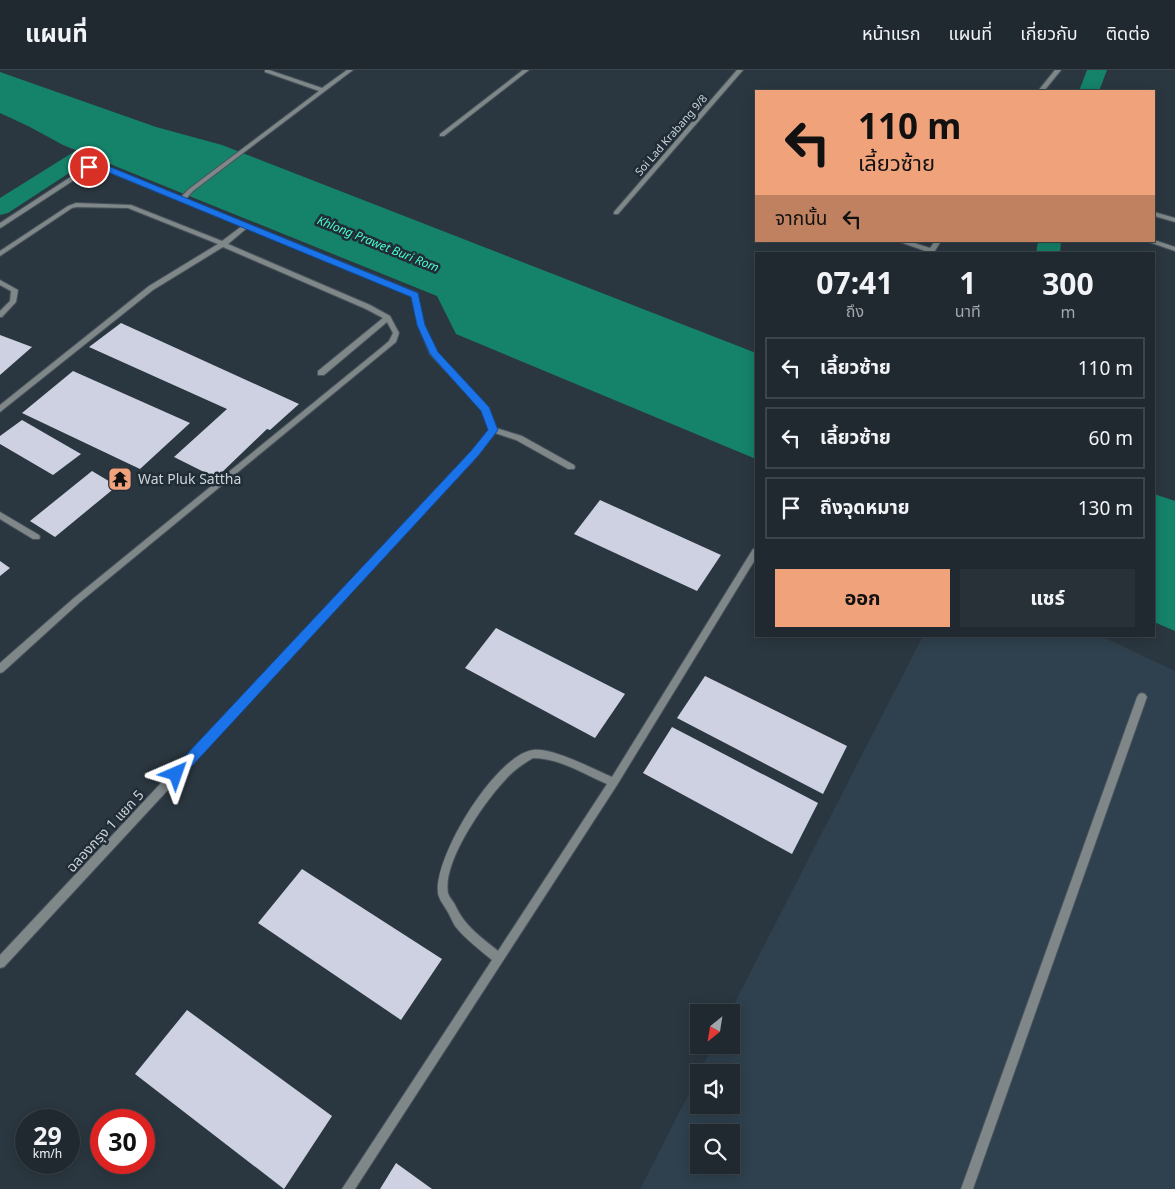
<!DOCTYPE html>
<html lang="th">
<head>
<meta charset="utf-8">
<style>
  body { margin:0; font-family:"Noto Sans","Noto Sans Thai",sans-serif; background:#283138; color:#f1f3f6; height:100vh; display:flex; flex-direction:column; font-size:19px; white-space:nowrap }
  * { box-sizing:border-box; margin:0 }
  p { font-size:16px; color:#a2a6ab }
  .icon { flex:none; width:28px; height:28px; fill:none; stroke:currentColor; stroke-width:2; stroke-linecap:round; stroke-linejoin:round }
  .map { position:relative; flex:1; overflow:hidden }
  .details { position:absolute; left:755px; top:182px; width:400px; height:385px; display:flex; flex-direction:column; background:#202930; border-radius:0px; box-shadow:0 2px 12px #0003,0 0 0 1px #3d454c }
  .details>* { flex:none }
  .banner { position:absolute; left:755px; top:20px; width:400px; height:152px; border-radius:0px; box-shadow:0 2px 12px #0003,0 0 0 1px #3d454c; background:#f0a27a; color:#111; overflow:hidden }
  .needle { width:32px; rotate:210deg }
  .buttons { position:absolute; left:690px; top:934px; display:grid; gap:10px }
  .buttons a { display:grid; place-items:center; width:50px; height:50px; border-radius:0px; background:#202930; box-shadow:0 2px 12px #0003,0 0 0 1px #3d454c; font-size:25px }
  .speed { position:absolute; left:15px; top:1039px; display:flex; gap:10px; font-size:25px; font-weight:700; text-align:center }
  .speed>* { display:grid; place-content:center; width:65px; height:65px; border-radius:50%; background:#202930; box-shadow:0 2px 12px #0003,0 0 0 1px #3d454c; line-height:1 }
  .speed small { font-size:12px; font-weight:400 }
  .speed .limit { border:8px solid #d22; background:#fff; color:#111 }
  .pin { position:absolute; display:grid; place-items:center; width:42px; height:42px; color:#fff; margin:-21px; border:2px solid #fff; border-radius:50%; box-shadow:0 1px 5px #0007 }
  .me { position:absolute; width:55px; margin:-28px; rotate:43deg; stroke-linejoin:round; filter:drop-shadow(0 0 4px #0008) }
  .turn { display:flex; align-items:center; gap:18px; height:105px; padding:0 20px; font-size:22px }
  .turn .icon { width:65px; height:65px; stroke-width:2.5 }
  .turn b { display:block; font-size:35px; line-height:42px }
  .then { display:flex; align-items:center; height:48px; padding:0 20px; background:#0003; gap:10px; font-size:19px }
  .eta { display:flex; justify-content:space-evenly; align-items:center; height:85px; text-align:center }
  .eta b { font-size:30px; font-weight:700; line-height:35px }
  .primary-button { display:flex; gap:10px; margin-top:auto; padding:10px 20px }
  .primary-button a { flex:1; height:58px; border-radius:0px; background:#f0a27a; color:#111; font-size:20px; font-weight:700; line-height:58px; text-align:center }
  .primary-button a+a { background:#283138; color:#f1f3f6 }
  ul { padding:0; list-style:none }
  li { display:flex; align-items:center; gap:15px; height:62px; margin:0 10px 8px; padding:0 10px; border:2px solid #3d454c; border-radius:0px }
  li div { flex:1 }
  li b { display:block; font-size:19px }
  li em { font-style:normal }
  header { display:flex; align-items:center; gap:30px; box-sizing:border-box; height:70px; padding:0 25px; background:#202930; border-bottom:1px solid #3d454c }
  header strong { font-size:24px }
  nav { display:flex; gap:28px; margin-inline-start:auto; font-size:18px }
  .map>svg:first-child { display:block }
</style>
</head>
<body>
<header>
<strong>แผนที่</strong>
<nav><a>หน้าแรก</a><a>แผนที่</a><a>เกี่ยวกับ</a><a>ติดต่อ</a></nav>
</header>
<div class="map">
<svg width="1175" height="1119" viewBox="0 0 1175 1119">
  <rect width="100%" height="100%" fill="#2b3740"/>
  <path fill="#2f414e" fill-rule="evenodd" d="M923,566H1101L1175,601V1119H640L699,1004V1035H731V1002H699L714,975H731L730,942ZM699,1062H731V1095H699Z"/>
  <g fill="#15836a">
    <polygon points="0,2 156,57 222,75 756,283 756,389 456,264 437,226 63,75 30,57 0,43"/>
    <polygon points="1154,424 1175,431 1175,561 1154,552"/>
  </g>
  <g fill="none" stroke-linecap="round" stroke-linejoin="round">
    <g fill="#15836a" fill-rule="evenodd">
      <polygon points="1087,0 1107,0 1099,21 1079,21"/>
      <polygon points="111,61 118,63 121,67 118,71 8,143 0,145 0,128 104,63"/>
      <polygon points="1038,171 1061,171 1060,184 1036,184"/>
    </g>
  </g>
  <g fill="#cdd1e1">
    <polygon points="121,253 299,334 270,360 267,359 216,408 174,387 227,339 89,277"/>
    <polygon points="0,265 32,277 0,305"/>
    <polygon points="73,301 190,353 140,399 22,343"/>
    <polygon points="22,350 81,384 53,405 0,374 0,366"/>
    <polygon points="92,401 117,416 55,467 30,451"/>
    <polygon points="600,430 721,485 697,521 574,464"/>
    <polygon points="0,491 10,498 0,506"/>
    <polygon points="496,558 625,624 595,668 465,598"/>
    <polygon points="705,606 847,676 823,724 677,648"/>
    <polygon points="672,657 818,733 792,784 643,703"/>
    <polygon points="302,799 442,889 401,950 258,853"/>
    <polygon points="187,940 332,1046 284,1119 135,1004"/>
    <polygon points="396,1093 432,1119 380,1119"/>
  </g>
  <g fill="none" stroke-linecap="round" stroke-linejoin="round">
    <g stroke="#48535c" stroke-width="2">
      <g id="minor">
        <polygon points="265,0 269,0 322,18 347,0 353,0 193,121 186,129 417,223 424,255 437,283 489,338 496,358 522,366 574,395 575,397 574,399 568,399 516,370 495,363 478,385 4,897 0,898 0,885 472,381 489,360 483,341 430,284 418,255 412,226 247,158 228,174 370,235 390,246 399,263 396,272 80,532 3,602 0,603 0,593 74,528 382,277 389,271 393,263 387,252 324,305 318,305 318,301 383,248 366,239 223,177 153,220 0,342 0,335 149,216 218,174 128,138 77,137 72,138 0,186 0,181 68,136 76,133 131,135 222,171 242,156 99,98 91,99 2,157 0,158 0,153 89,95 102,95 181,127 189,119 319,21 265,2"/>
        <polygon points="523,0 529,0 444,66 440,66 440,64"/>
        <polygon points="737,0 743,0 618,144 614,144 614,142"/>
        <polygon points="1055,0 1061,0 1044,21 1038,21"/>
        <polygon points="1154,142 1175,148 1175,152 1154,146"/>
        <polygon points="1154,170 1175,177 1175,181 1146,171"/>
        <polygon points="897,171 908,171 930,178 935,171 941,171 933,184 927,184 928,182"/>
        <polygon points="0,210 18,220 16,232 2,247 0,247 0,241 10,231 11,221 0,215"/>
        <polygon points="0,442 39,465 40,467 39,469 33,469 0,449"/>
        <path d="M756,478V488L617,715L355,1119H342L492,890C479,879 465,869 455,856C452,851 450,845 446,839C443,834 439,829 438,823C434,786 496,685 533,680C552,677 593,699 612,707L753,479ZM533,688C559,688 584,704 607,714L498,881C486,871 473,862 464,850C460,845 457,839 454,833C452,830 449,827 448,823C442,792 485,731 506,709C514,700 523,694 533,688Z"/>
        <polygon points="1142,623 1145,624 1147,627 973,1119 961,1119 1137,627 1139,624"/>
      </g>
    </g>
    <use href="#minor" fill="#7f8788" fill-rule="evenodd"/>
  </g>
  <polygon fill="#1a73e8" stroke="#114b97" points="95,93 108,96 418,223 425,255 438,282 489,337 498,360 478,386 181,708 176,710 172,708 170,704 172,700 471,381 488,360 481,341 430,284 417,255 411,227 103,100 95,98 89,99 85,97"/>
  <defs>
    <g id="temple-square" transform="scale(1.25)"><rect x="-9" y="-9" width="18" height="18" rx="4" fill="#f0a27a" stroke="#212d36"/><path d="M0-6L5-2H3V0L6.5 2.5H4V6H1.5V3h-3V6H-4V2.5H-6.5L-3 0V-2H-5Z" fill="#111"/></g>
  </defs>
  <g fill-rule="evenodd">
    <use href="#temple-square" x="120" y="409"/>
  </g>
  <g text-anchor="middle" stroke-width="5" stroke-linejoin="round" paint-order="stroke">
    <g font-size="11" fill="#ccd4d9" stroke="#212d36">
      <text transform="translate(671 65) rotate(-49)" y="4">Soi Lad Krabang 9/8</text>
    </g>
    <g font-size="12" font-style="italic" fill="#48fcd1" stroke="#212d36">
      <text transform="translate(378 174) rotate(22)" y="4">Khlong Prawet Buri Rom</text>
    </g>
    <g font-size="14" fill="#ccd4d9" stroke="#212d36" text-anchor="start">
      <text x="138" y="414">Wat Pluk Sattha</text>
    </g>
    <g font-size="14" fill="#ccd4d9" stroke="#212d36">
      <text transform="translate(105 761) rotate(-47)" y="5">ฉลองกรุง 1 แยก 5</text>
    </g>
  </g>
</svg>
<div class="buttons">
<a><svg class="needle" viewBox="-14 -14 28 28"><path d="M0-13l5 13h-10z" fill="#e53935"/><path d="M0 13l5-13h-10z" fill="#a2a6ab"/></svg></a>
<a><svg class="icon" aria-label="sound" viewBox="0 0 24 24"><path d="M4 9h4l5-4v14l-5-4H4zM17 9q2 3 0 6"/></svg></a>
<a><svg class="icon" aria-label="search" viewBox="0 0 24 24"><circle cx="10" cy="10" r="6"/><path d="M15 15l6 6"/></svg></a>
</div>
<div class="speed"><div>29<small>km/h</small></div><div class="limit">30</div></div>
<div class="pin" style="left:89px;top:97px;background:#d93025"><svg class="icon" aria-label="arrive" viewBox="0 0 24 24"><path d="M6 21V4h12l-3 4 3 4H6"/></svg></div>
<svg class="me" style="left:176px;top:704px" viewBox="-20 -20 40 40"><path d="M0-17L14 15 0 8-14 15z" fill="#1a73e8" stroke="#fff" stroke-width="4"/></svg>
<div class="banner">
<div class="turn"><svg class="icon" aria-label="left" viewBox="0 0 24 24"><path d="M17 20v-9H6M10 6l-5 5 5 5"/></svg><div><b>110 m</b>เลี้ยวซ้าย</div></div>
<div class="then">จากนั้น<svg class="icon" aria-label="left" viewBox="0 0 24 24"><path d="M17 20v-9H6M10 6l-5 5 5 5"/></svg></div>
</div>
<section class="details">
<div class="eta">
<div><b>07:41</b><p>ถึง</p></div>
<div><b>1</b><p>นาที</p></div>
<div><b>300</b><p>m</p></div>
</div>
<ul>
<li><svg class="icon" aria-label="left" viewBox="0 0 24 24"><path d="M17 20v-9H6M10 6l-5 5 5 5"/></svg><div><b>เลี้ยวซ้าย</b></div><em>110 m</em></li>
<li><svg class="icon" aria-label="left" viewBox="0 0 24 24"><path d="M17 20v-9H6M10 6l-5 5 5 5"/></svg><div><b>เลี้ยวซ้าย</b></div><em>60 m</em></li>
<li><svg class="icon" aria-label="arrive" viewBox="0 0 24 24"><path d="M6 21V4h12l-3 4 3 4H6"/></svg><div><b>ถึงจุดหมาย</b></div><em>130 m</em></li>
</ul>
<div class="primary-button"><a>ออก</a><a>แชร์</a></div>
</section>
</div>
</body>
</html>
